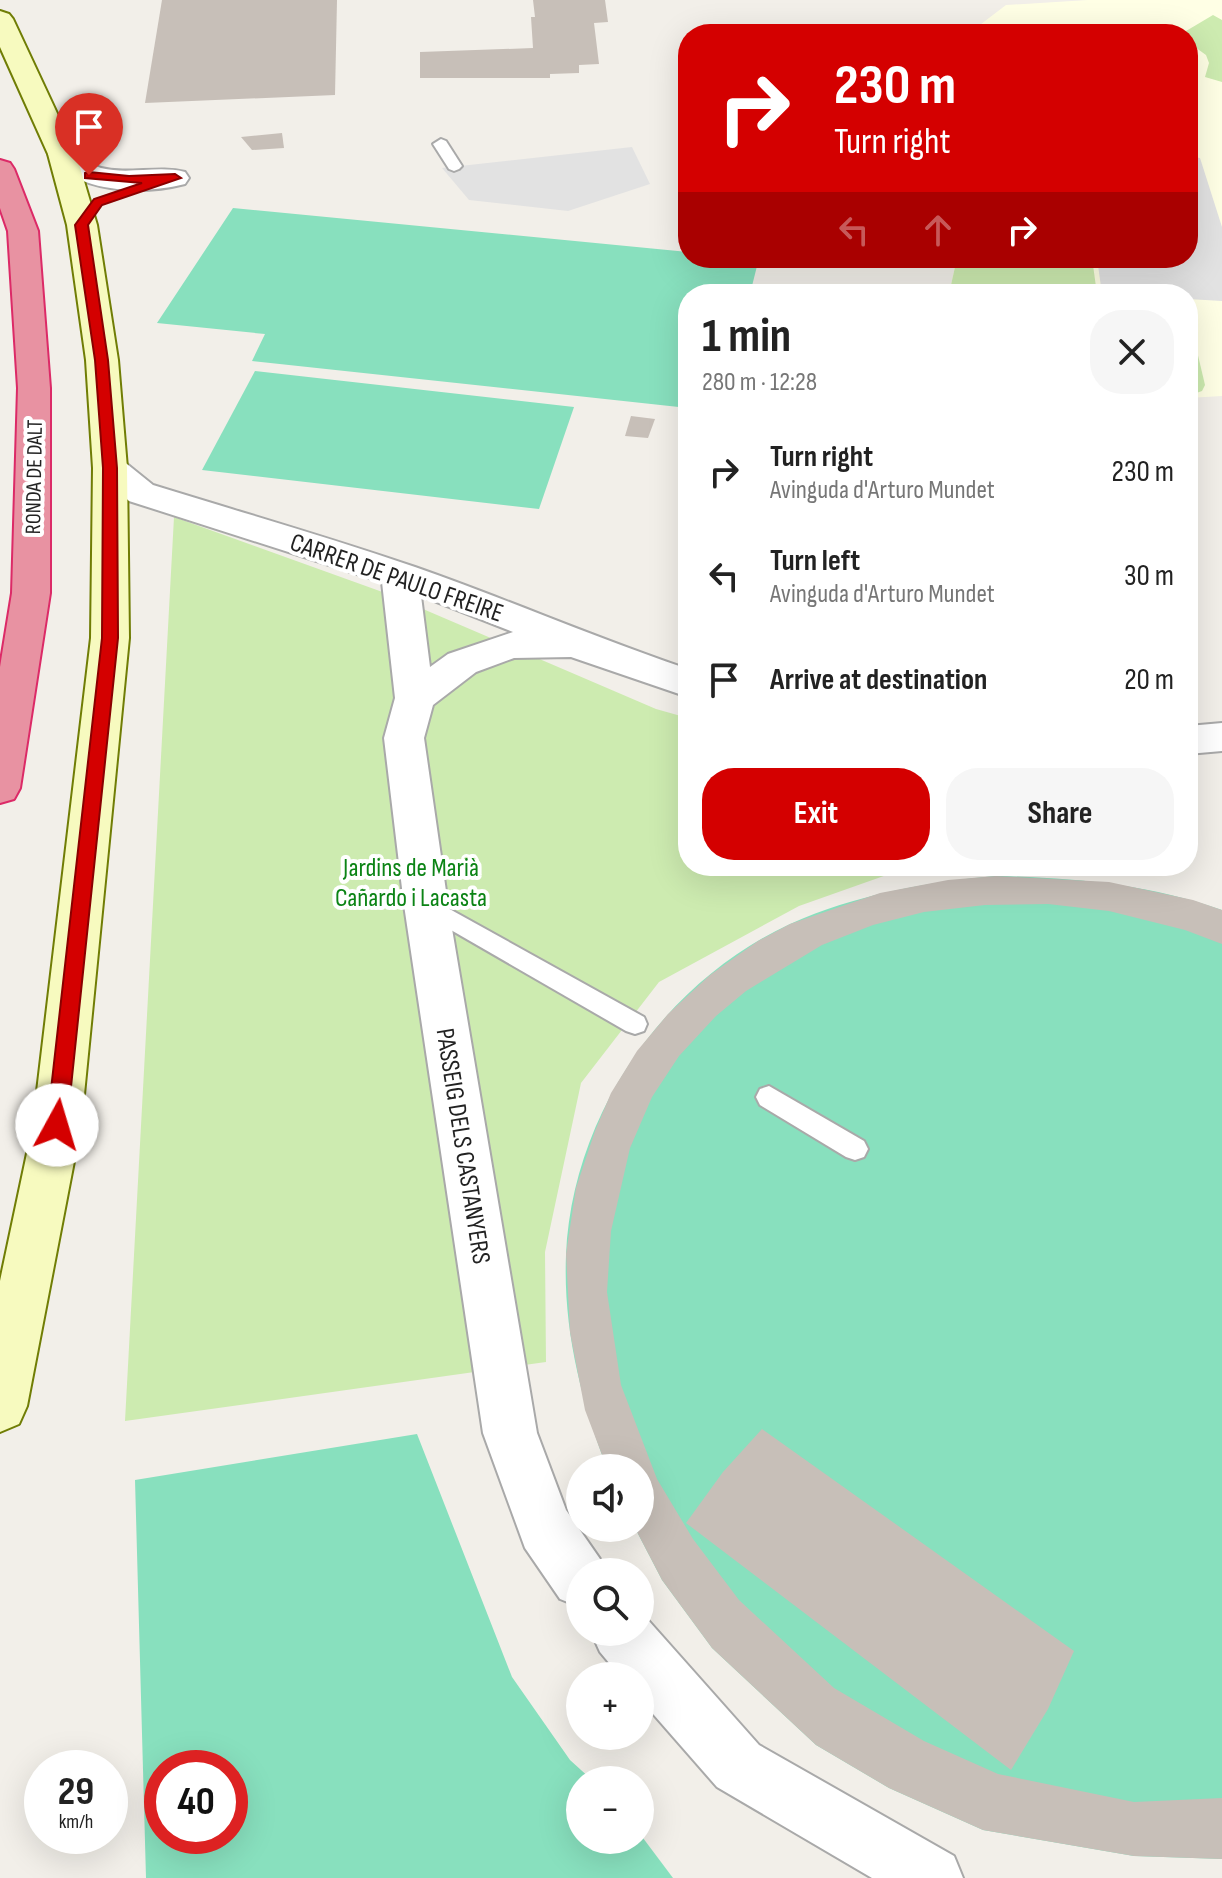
<!DOCTYPE html>
<html lang="en">
<head>
<meta charset="utf-8">
<style>
  body { margin:0; font-family:"Sofia Sans Condensed",sans-serif; background:#f6f6f6; color:#222; height:100vh; display:flex; flex-direction:column; font-size:30px; white-space:nowrap }
  * { box-sizing:border-box; margin:0 }
  p { font-size:26px; color:#767676 }
  .icon { flex:none; width:44px; height:44px; fill:none; stroke:currentColor; stroke-width:2; stroke-linecap:round; stroke-linejoin:round }
  .map { position:relative; flex:1; overflow:hidden }
  .sheet { position:absolute; left:678px; top:284px; width:520px; height:592px; display:flex; flex-direction:column; background:#fff; border-radius:32px; box-shadow:0 8px 32px #0002 }
  .sheet>* { flex:none }
  .hud { position:absolute; left:678px; top:24px; width:520px; height:244px; border-radius:32px; box-shadow:0 8px 32px #0002; background:#d40000; color:#fff; overflow:hidden }
  .buttons { position:absolute; left:566px; top:1454px; display:grid; gap:16px }
  .buttons a { display:grid; place-items:center; width:88px; height:88px; border-radius:50%; background:#fff; box-shadow:0 8px 32px #0002; font-size:40px }
  .speed { position:absolute; left:24px; top:1750px; display:flex; gap:16px; font-size:40px; font-weight:700; text-align:center }
  .speed>* { display:grid; place-content:center; width:104px; height:104px; border-radius:50%; background:#fff; box-shadow:0 8px 32px #0002; line-height:1 }
  .speed small { font-size:20px; font-weight:400 }
  .speed .limit { border:12px solid #d22; background:#fff; color:#111 }
  .pin { position:absolute; display:grid; place-items:center; width:68px; height:68px; color:#fff; margin:-82px -34px; border-radius:50% 50% 50% 0; rotate:-45deg; box-shadow:0 0 8px #0007 }
  .pin .icon { rotate:45deg }
  .me { position:absolute; width:88px; margin:-44px; rotate:6deg; stroke-linejoin:round; filter:drop-shadow(0 0 6px #0008) }
  .turn { display:flex; align-items:center; gap:28px; height:168px; padding:0 24px; font-size:36px }
  .turn .icon { width:104px; height:104px; stroke-width:2.5 }
  .turn b { display:block; font-size:56px; line-height:68px }
  .lanes { display:flex; align-items:center; height:76px; padding:0 24px; background:#0003; justify-content:center; gap:40px; direction:ltr }
  .lanes .off { opacity:.35 }
  .round { display:grid; place-items:center; flex:none; width:84px; height:84px; border-radius:32px; background:#f6f6f6 }
  .overview { display:flex; align-items:center; justify-content:space-between; height:136px; padding:0 24px }
  h1 { font-size:48px; font-weight:700; line-height:60px }
  .cta { display:flex; gap:16px; margin-top:auto; padding:16px 24px }
  .cta a { flex:1; height:92px; border-radius:32px; background:#d40000; color:#fff; font-size:32px; font-weight:700; line-height:92px; text-align:center }
  .cta a+a { background:#f6f6f6; color:#222 }
  ul { padding:0; list-style:none }
  li { display:flex; align-items:center; gap:24px; height:104px; padding:0 24px }
  li div { flex:1 }
  li b { display:block; font-size:30px }
  li em { font-style:normal }
  .map>svg:first-child { display:block }
</style>
</head>
<body>
<div class="map">
<svg width="1222" height="1878" viewBox="0 0 1222 1878">
  <rect width="100%" height="100%" fill="#f2efe9"/>
  <polygon fill="#ffffe5" points="1088,0 1222,0 1222,396 1188,398 1188,294 949,294 957,258 1188,258 1188,34 968,34 1006,5"/>
  <g fill="#cdebb0">
    <polygon points="1213,15 1222,20 1222,82 1205,77 1209,63 1206,55 1188,42 1188,34 1181,34"/>
    <polygon points="957,258 1092,258 1097,294 949,294"/>
    <polygon points="1188,313 1205,385 1202,391 1188,396"/>
    <polygon points="174,517 388,594 656,709 688,718 688,866 912,866 799,906 659,982 581,1083 545,1252 546,1362 125,1421"/>
  </g>
  <g fill="#88e0be" fill-rule="evenodd">
    <polygon points="233,208 688,252 688,258 759,258 750,294 688,294 688,408 252,361 265,334 157,323"/>
    <polygon points="255,371 574,407 539,509 202,470"/>
    <path d="M996,876C1075,878 1147,884 1222,910V1859L1134,1856L983,1830L889,1788L816,1745L712,1648L662,1580L635,1528H640V1468H607C581,1400 563,1329 566,1255C572,1115 664,982 790,924C855,895 926,882 996,876Z"/>
    <path d="M417,1434L512,1677L570,1760L592,1780H580V1840H640V1834L673,1878H146L135,1480ZM230,1768V1836H162V1768Z"/>
  </g>
  <g fill="#e2e2e2">
    <polygon points="632,147 650,184 568,211 469,200 442,168"/>
    <polygon points="1188,156 1200,158 1222,227 1222,301 1188,299 1188,294 1102,294 1097,258 1188,258"/>
  </g>
  <g fill="#c7bfb8">
    <polygon points="162,0 337,0 335,95 145,103"/>
    <polygon points="533,0 605,0 608,22 594,23 599,64 579,65 579,73 550,74 550,78 420,78 420,52 533,48 531,17 535,17"/>
    <polygon points="282,133 284,148 252,150 241,137"/>
    <polygon points="631,416 655,419 648,438 625,436"/>
    <polygon points="996,876 1109,882 1193,900 1222,910 1222,944 1185,930 1109,911 1048,904 985,905 924,912 873,925 822,945 746,991 716,1016 679,1056 652,1097 630,1148 611,1231 607,1292 621,1385 657,1479 693,1539 739,1600 834,1688 924,1741 998,1774 1134,1802 1222,1798 1222,1859 1134,1856 983,1830 889,1788 816,1745 712,1648 662,1580 635,1528 640,1528 640,1468 607,1468 585,1410 570,1332 566,1254 576,1188 595,1131 611,1093 637,1051 668,1014 710,975 758,941 790,924 880,893 948,880"/>
    <polygon points="762,1429 1074,1651 1048,1709 1011,1770 686,1523 723,1472"/>
  </g>
  <g fill="none" stroke-linecap="round" stroke-linejoin="round">
    <g stroke="#a9a9a9" stroke-width="4">
      <g id="lane">
        <polygon points="441,139 446,141 462,166 459,169 454,171 449,169 433,144"/>
        <polygon points="426,896 644,1017 647,1024 644,1031 635,1034 626,1031 418,911 414,905 418,899"/>
        <polygon points="769,1086 864,1141 868,1149 864,1157 855,1160 846,1157 760,1105 756,1097 760,1089"/>
      </g>
    </g>
    <g stroke="#a9a9a9" stroke-width="4">
      <g id="street">
        <path d="M62,146C77,149 86,164 101,168C129,175 158,165 185,172L189,178L185,184C142,195 75,194 48,154L52,148Z"/>
        <path d="M110,457L122,460L153,485C240,512 328,537 415,567C507,599 596,638 688,669V697L571,657L514,658L476,672L433,705L424,738L448,905L537,1433L566,1510L600,1559L606,1572H580V1607L560,1599L525,1548L483,1433L404,905L384,738L395,698L382,582L129,501L93,468L98,460ZM421,596L513,632L448,654L430,667Z"/>
        <polygon points="1222,723 1222,751 1188,754 1188,726"/>
        <polygon points="640,1611 759,1745 954,1856 963,1878 872,1878 717,1787 640,1699 640,1676 620,1676 600,1652 591,1632 640,1632"/>
      </g>
    </g>
    <g stroke="#707d05" stroke-width="4">
      <polygon id="secondary" points="0,11 9,14 13,19 76,154 97,225 118,360 127,468 129,638 81,1125 27,1406 19,1424 0,1432 0,1281 33,1125 91,638 93,468 86,360 67,225 48,154 0,47"/>
    </g>
    <g stroke="#dc2a67" stroke-width="4">
      <polygon id="highway" points="0,160 10,163 14,169 38,231 50,388 50,593 20,788 14,799 0,803 0,667 12,593 18,388 8,231 0,208"/>
    </g>
    <use href="#lane" fill="#fff" fill-rule="evenodd"/>
    <use href="#street" fill="#fff" fill-rule="evenodd"/>
    <use href="#secondary" fill="#f7fabf" fill-rule="evenodd"/>
    <use href="#highway" fill="#e892a2" fill-rule="evenodd"/>
  </g>
  <polygon fill="#d40000" stroke="#8a0000" stroke-width="2" points="89,172 129,176 175,174 181,178 102,205 88,225 108,360 117,468 118,638 67,1125 64,1131 57,1133 50,1131 47,1125 102,638 103,468 95,360 75,225 94,199 142,183 85,178 85,173"/>
  <g text-anchor="middle" stroke-width="8" stroke-linejoin="round" paint-order="stroke">
    <g font-size="22" fill="#222" stroke="#fff">
      <text transform="translate(33 477) rotate(-89)" y="8">RONDA DE DALT</text>
    </g>
    <g font-size="26" fill="#222" stroke="#fff">
      <text transform="translate(397 577) rotate(19)" y="9">CARRER DE PAULO FREIRE</text>
      <text transform="translate(464 1146) rotate(81)" y="9">PASSEIG DELS CASTANYERS</text>
    </g>
    <g font-size="26" fill="#0c8416" stroke="#fff">
      <text x="411" y="876">Jardins de Marià<tspan x="411" dy="30">Cañardo i Lacasta</tspan></text>
    </g>
  </g>
</svg>
<div class="buttons">
<a><svg class="icon" aria-label="sound" viewBox="0 0 24 24"><path d="M4 9h4l5-4v14l-5-4H4zM17 9q2 3 0 6"/></svg></a>
<a><svg class="icon" aria-label="search" viewBox="0 0 24 24"><circle cx="10" cy="10" r="6"/><path d="M15 15l6 6"/></svg></a>
<a>+</a>
<a>−</a>
</div>
<div class="speed"><div>29<small>km/h</small></div><div class="limit">40</div></div>
<div class="pin" style="left:89px;top:175px;background:#d93025"><svg class="icon" aria-label="arrive" viewBox="0 0 24 24"><path d="M6 21V4h12l-3 4 3 4H6"/></svg></div>
<svg class="me" style="left:57px;top:1125px" viewBox="-20 -20 40 40"><circle r="19" fill="#fff"/><path d="M0-13L10 11 0 6-10 11z" fill="#d40000"/></svg>
<div class="hud">
<div class="turn"><svg class="icon" aria-label="right" viewBox="0 0 24 24"><path d="M7 20v-9h11M14 6l5 5-5 5"/></svg><div><b>230 m</b>Turn right</div></div>
<div class="lanes"><svg class="icon off" aria-label="left" viewBox="0 0 24 24"><path d="M17 20v-9H6M10 6l-5 5 5 5"/></svg><svg class="icon off" aria-label="ahead" viewBox="0 0 24 24"><path d="M12 20V5M6 11l6-6 6 6"/></svg><svg class="icon" aria-label="right" viewBox="0 0 24 24"><path d="M7 20v-9h11M14 6l5 5-5 5"/></svg></div>
</div>
<section class="sheet">
<div class="overview"><div><h1>1 min</h1><p>280 m · 12:28</p></div><a class="round"><svg class="icon" aria-label="close" viewBox="0 0 24 24"><path d="M6 6l12 12M18 6L6 18"/></svg></a></div>
<ul>
<li><svg class="icon" aria-label="right" viewBox="0 0 24 24"><path d="M7 20v-9h11M14 6l5 5-5 5"/></svg><div><b>Turn right</b><p>Avinguda d'Arturo Mundet</p></div><em>230 m</em></li>
<li><svg class="icon" aria-label="left" viewBox="0 0 24 24"><path d="M17 20v-9H6M10 6l-5 5 5 5"/></svg><div><b>Turn left</b><p>Avinguda d'Arturo Mundet</p></div><em>30 m</em></li>
<li><svg class="icon" aria-label="arrive" viewBox="0 0 24 24"><path d="M6 21V4h12l-3 4 3 4H6"/></svg><div><b>Arrive at destination</b></div><em>20 m</em></li>
</ul>
<div class="cta"><a>Exit</a><a>Share</a></div>
</section>
</div>
</body>
</html>
